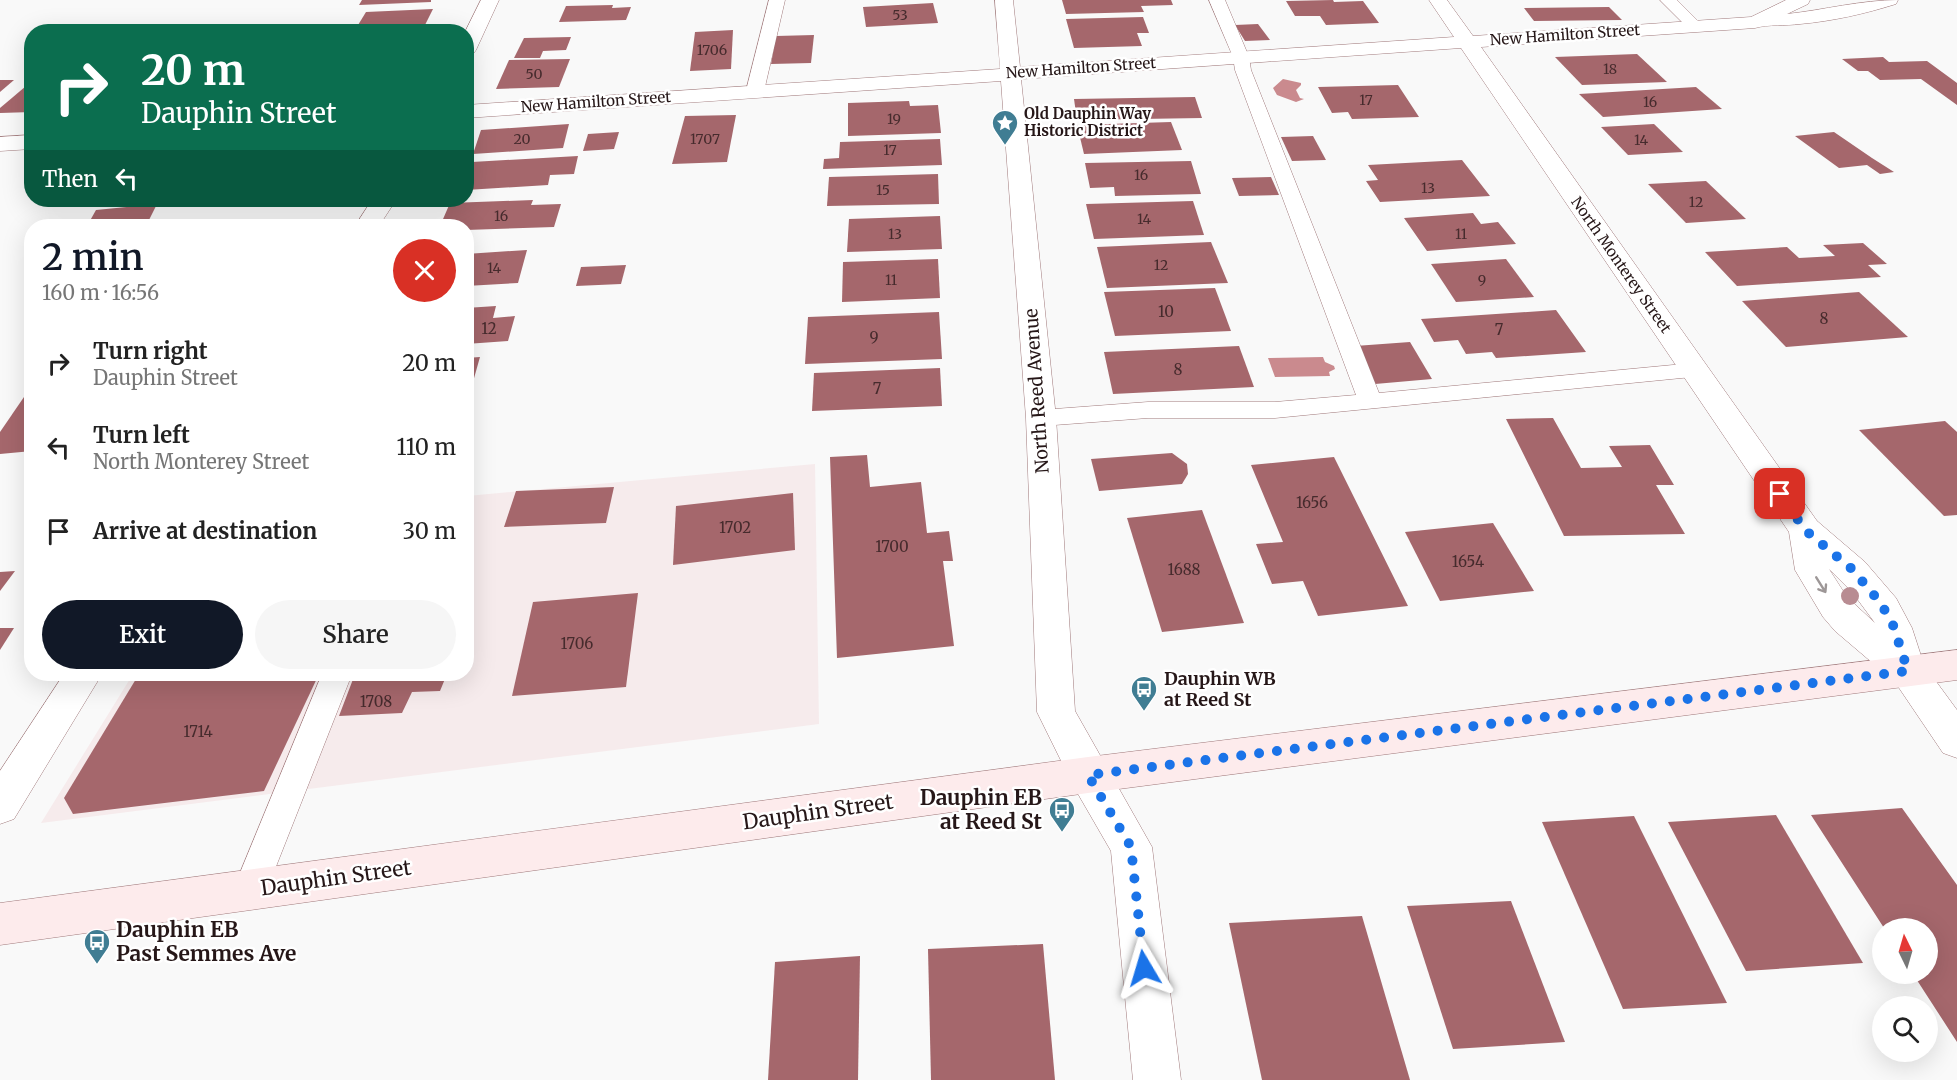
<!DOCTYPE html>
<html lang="en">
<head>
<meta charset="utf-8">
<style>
  body { margin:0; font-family:Merriweather,serif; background:#f6f6f6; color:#222; height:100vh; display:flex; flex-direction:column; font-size:22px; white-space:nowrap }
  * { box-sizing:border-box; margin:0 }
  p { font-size:20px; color:#767676 }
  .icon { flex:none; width:33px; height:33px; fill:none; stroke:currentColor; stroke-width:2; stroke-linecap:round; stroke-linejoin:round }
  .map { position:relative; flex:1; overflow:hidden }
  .side { position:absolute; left:24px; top:219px; width:450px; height:462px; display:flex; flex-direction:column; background:#fff; border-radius:24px; box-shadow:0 6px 24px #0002 }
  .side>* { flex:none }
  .hud { position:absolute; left:24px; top:24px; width:450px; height:183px; border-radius:24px; box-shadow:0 6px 24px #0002; background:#0b6e4f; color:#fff; overflow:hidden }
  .needle { width:39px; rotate:355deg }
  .controls { position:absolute; left:1872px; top:918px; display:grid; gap:12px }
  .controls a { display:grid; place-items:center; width:66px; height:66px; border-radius:50%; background:#fff; box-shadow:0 6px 24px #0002; font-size:30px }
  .pin { position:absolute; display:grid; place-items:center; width:51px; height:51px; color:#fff; margin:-26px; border-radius:12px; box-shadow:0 3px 9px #0006 }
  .me { position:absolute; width:66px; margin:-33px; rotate:353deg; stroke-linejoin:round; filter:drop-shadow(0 0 4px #0008) }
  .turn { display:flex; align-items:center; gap:21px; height:126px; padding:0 18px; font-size:27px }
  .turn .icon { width:78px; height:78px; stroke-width:2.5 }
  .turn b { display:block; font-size:42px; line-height:51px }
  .then { display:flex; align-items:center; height:57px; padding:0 18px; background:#0003; gap:12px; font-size:22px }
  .round { display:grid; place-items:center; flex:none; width:63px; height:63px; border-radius:32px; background:#f6f6f6 }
  .head { display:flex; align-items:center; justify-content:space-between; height:102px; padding:0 18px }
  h1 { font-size:36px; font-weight:600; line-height:45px; color:#111827 }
  .primary-button { display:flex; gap:12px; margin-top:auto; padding:12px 18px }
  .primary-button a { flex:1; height:69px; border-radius:36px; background:#111827; color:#fff; font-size:24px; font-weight:600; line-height:69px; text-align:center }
  .primary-button a+a { background:#f6f6f6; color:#222 }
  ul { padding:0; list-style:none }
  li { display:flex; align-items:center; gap:18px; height:84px; padding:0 18px }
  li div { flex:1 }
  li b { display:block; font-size:22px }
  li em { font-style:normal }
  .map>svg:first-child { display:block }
</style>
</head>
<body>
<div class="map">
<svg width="1957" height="1080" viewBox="0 0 1957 1080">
  <rect width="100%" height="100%" fill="#f9f9f9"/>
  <polygon fill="#f6ebec" points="815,464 819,724 41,823 133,674 466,674 467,496"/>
  <g fill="#ca8a8e">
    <polygon points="1283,79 1301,83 1301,85 1296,90 1300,98 1304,99 1296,102 1277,95 1273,88"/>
    <polygon points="1323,357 1325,362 1334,366 1335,369 1329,372 1330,376 1275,377 1268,358"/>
  </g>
  <g fill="#a5676c">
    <polygon points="362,0 431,0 431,2 359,5"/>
    <polygon points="1062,0 1171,0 1173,5 1141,6 1144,12 1066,14"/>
    <polygon points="1333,0 1334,2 1363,1 1379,23 1326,25 1320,16 1295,16 1286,1"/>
    <polygon points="933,3 938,23 866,27 863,7"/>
    <polygon points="613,5 612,8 631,7 626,20 559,22 566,6"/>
    <polygon points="1609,7 1622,20 1534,21 1524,8"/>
    <polygon points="433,9 424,27 355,30 366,12"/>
    <polygon points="1143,17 1149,33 1137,33 1142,46 1074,48 1066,19"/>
    <polygon points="1258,24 1270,40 1245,41 1235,25"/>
    <polygon points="733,30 731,69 690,71 695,32"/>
    <polygon points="814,35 811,63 771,64 776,36"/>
    <polygon points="571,37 566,50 543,51 540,58 514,58 524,38"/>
    <polygon points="1637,54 1667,82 1582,85 1555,57"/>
    <polygon points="1883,57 1889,62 1927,61 1957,83 1957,105 1921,79 1880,80 1868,71 1858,71 1842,59"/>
    <polygon points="570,59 559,87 496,89 509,60"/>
    <polygon points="0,80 14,80 0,92"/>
    <polygon points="32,81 32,112 0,113 0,108"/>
    <polygon points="1398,85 1419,117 1352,119 1348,112 1332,113 1318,87"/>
    <polygon points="1696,87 1722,109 1603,117 1579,94"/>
    <polygon points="1195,97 1202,118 1077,120 1074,99"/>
    <polygon points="909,101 910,106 938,105 941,133 848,136 848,103"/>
    <polygon points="736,115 727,162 672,164 685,116"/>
    <polygon points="1171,122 1182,150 1084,154 1077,125"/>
    <polygon points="569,124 563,148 473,154 481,130"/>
    <polygon points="1654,124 1683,152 1628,155 1601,127"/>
    <polygon points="619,132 614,149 583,151 588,134"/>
    <polygon points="1834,132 1872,158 1894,172 1880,174 1867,165 1839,168 1795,136"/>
    <polygon points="1313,136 1326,160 1292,161 1281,137"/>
    <polygon points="940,139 942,165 823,169 824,159 839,158 840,142"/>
    <polygon points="578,156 574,174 550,175 548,185 466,190 466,179 472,162"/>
    <polygon points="1462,160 1490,196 1380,202 1366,181 1378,180 1368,165"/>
    <polygon points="1191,161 1201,194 1115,196 1114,187 1090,188 1085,163"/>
    <polygon points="938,174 939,204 827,206 829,177"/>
    <polygon points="1271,177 1279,195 1239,196 1232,178"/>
    <polygon points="1706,181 1746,219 1686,223 1648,184"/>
    <polygon points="533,200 531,205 561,204 554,227 466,230 466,226 440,226 450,203"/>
    <polygon points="1193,201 1204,235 1094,239 1086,204"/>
    <polygon points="157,204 146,226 87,226 96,210"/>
    <polygon points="1473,213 1481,224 1498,222 1516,244 1427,251 1404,218"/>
    <polygon points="940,216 942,249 847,252 849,219"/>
    <polygon points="1211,242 1228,283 1107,288 1097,247"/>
    <polygon points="1863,243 1887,264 1868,265 1881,277 1737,286 1705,252 1787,247 1799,258 1835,256 1823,245"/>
    <polygon points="527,250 518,283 466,286 466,254"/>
    <polygon points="938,259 940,298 842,302 843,262"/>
    <polygon points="1506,259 1534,297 1456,302 1431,264"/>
    <polygon points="626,265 621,284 576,286 581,267"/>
    <polygon points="1215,288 1231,331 1115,336 1104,292"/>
    <polygon points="1859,292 1908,337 1786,347 1742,301"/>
    <polygon points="496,306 493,318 515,316 508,341 466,344 466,308"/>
    <polygon points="1556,310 1586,352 1496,358 1492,352 1466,354 1458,340 1434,342 1421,319"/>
    <polygon points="939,312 942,359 805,364 808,317"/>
    <polygon points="1410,342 1432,379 1375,384 1355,346"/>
    <polygon points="1239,346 1254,387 1113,394 1104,352"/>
    <polygon points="480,357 469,396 466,396 466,358"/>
    <polygon points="940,368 942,406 812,411 814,373"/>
    <polygon points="24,397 32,397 32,451 0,454 0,432"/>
    <polygon points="1553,418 1581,468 1622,467 1609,446 1650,445 1674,485 1656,485 1685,534 1564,536 1506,419"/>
    <polygon points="1945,421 1957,432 1957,515 1944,516 1859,430"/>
    <polygon points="1172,453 1187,464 1188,474 1182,484 1099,491 1091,459"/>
    <polygon points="867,455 870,487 921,482 927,533 949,531 953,561 943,561 954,646 837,658 830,457"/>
    <polygon points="1334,457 1408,606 1318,616 1303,581 1272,584 1256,544 1283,542 1251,465"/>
    <polygon points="614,487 606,523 504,527 516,491"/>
    <polygon points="793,493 795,550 673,565 676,506"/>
    <polygon points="1202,510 1244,623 1162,632 1127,518"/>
    <polygon points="1493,523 1534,591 1440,601 1405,532"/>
    <polygon points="15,571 0,591 0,572"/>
    <polygon points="638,593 626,687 512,696 533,602"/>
    <polygon points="0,628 14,628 0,650"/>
    <polygon points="139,674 319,674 264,791 73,814 64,798"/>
    <polygon points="355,674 447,674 440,691 412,692 402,713 339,716"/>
    <polygon points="1902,808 1957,885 1957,1042 1913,974 1928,974 1928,928 1884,928 1811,815"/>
    <polygon points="1776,815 1863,963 1746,971 1668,822"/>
    <polygon points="1634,816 1727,1003 1623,1009 1542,822"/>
    <polygon points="1511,901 1565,1042 1453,1049 1407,906"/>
    <polygon points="1362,916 1410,1080 1262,1080 1229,923"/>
    <polygon points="1043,944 1055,1080 931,1080 928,949"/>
    <polygon points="860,956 858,1080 768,1080 775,962"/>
  </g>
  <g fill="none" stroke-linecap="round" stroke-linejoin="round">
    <g stroke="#a0797b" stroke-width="1">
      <g id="service">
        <polygon points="769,0 785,0 764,91 761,95 749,95 746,91"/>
        <polygon points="1209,0 1225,0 1249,57 1251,70 1379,393 1694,363 1702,366 1706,371 1702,376 1275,418 1148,418 1041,426 1032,424 1029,418 1032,412 1041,410 1148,402 1275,402 1356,395 1235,70 1233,57"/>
        <polygon points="1660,0 1677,0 1703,26 1695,31 1689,29"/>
        <polygon points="322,674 352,674 262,902 250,907 238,902 233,890"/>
      </g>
    </g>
    <g stroke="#a0797b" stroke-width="1">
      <g id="minor">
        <polygon points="481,0 499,0 476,50 473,54 466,56 465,32"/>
        <path d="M995,0H1013L1020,67L1454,37L1429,0H1447L1473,36L1751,17L1786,0H1810L1808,4L1787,14C1824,10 1861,0 1898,0L1896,4C1864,14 1833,21 1800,24C1785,26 1769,24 1755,28L1481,47L1817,521L1865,562L1896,598L1912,628L1924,665L1957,710V758L1943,753L1895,682L1835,631L1823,617L1795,570L1789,532L1461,48L1021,79L1056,418L1075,711L1152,847L1181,1080H1133L1111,851L1074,787L1037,712L1026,418L1001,81L466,118V105L1000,69ZM1829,569L1852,592L1875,623L1847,597Z"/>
        <polygon points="32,135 32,149 0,151 0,137"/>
        <polygon points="372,200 396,200 379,226 355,226"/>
        <polygon points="64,674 102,674 14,819 0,824 0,771"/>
      </g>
    </g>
    <g stroke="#a0797b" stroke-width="1">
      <polygon id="secondary" points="1957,650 1957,680 1088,793 0,945 0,903 1088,757"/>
    </g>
    <use href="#service" fill="#fff" fill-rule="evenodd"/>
    <use href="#minor" fill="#fff" fill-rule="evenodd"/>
    <use href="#secondary" fill="#fdebec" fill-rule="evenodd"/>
  </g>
  <circle fill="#b88c92" cx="1850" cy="596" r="9"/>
  <defs><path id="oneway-shaft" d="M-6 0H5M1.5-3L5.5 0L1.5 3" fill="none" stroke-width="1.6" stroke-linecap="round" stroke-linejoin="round" transform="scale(1.5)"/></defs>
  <use stroke="#9d9797" href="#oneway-shaft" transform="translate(1821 585) rotate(58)"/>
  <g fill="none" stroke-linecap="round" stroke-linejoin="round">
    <polyline stroke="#1a73e8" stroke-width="10" stroke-dasharray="0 18" points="1144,968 1131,847 1088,775 1908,671 1892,622 1879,601 1852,569 1805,530 1780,494"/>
  </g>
  <defs>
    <g id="sight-pin" transform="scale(1.35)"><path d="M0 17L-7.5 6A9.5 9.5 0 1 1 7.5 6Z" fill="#407d93" stroke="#fff"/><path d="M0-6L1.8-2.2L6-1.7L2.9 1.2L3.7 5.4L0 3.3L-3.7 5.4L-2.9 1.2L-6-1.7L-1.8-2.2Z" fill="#fff"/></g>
    <g id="bus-pin" transform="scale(1.35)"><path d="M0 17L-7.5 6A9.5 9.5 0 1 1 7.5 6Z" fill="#407d93" stroke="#fff"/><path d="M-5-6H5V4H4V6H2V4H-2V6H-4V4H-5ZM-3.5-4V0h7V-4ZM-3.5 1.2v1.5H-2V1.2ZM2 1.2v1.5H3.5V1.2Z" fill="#fff"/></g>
  </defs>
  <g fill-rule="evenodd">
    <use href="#sight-pin" x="1005" y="123"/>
    <use href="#bus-pin" x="1144" y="689"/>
    <use href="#bus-pin" x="1062" y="810"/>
    <use href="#bus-pin" x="97" y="942"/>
  </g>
  <g text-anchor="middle" stroke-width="5" stroke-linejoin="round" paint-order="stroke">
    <g font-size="14" fill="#462b2d">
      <text x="900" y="20">53</text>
      <text x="712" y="55">1706</text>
      <text x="1610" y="74">18</text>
      <text x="534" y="79">50</text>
      <text x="1366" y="105">17</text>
      <text x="1650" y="107">16</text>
      <text x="894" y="124">19</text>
      <text x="522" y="144">20</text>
      <text x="705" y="144">1707</text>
      <text x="1641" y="145">14</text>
      <text x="890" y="155">17</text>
      <text x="1141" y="180">16</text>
      <text x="1428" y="193">13</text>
      <text x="883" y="195">15</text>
      <text x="1696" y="207">12</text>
      <text x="501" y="221">16</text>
      <text x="1144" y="224">14</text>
      <text x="895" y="239">13</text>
      <text x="1461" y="239">11</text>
      <text x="1161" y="270">12</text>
      <text x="494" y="273">14</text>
      <text x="891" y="285">11</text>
      <text x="1482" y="285">9</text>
    </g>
    <g font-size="15" fill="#261718" stroke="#fff">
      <text transform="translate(1565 35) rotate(-4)" y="5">New Hamilton Street</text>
      <text transform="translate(1081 68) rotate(-4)" y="5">New Hamilton Street</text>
      <text transform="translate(596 102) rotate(-4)" y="5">New Hamilton Street</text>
      <text transform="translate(1621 265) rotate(55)" y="5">North Monterey Street</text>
    </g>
    <g font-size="15" font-weight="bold" fill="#261718" stroke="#fff" text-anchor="start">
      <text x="1024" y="119">Old Dauphin Way<tspan x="1024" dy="17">Historic District</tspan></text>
    </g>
    <g font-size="15" fill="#462b2d">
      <text x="1166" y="317">10</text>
      <text x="1824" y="324">8</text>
      <text x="489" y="334">12</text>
      <text x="1499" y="335">7</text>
      <text x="874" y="343">9</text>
      <text x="1178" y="375">8</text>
      <text x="877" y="394">7</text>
      <text x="1312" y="508">1656</text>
      <text x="735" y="533">1702</text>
      <text x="892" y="552">1700</text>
      <text x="1468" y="567">1654</text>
      <text x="1184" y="575">1688</text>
      <text x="577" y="649">1706</text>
      <text x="376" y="707">1708</text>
      <text x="198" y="737">1714</text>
    </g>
    <g font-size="18" fill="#261718" stroke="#fff">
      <text transform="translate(1037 391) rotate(-94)" y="6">North Reed Avenue</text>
    </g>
    <g font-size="18" font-weight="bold" fill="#261718" stroke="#fff" text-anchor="start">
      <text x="1164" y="685">Dauphin WB<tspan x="1164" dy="21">at Reed St</tspan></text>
    </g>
    <g font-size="21" font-weight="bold" fill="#261718" stroke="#fff" text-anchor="end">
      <text x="1042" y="805">Dauphin EB<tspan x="1042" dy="24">at Reed St</tspan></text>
      <text x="116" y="937" text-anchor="start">Dauphin EB<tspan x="116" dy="24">Past Semmes Ave</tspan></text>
    </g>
    <g font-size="21" fill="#261718" stroke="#fff">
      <text transform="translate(818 812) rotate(-8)" y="7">Dauphin Street</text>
      <text transform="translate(336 878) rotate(-8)" y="7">Dauphin Street</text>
    </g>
  </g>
</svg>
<div class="controls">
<a><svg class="needle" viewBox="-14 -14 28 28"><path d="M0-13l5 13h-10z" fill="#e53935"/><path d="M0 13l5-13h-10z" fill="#767676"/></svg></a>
<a><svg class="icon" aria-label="search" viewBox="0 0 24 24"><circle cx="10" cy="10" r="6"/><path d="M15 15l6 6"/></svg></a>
</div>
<div class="pin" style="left:1780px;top:494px;background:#d93025"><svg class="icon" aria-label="arrive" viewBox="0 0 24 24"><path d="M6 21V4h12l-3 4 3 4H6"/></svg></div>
<svg class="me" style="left:1144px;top:968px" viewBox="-20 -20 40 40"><path d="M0-17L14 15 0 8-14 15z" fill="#1a73e8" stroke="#fff" stroke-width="4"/></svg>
<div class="hud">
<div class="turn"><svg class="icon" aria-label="right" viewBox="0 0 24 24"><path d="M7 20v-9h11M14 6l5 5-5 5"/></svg><div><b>20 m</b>Dauphin Street</div></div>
<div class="then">Then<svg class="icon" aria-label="left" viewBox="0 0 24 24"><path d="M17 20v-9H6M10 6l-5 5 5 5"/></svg></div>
</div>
<section class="side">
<div class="head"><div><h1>2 min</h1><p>160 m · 16:56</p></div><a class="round" style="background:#d93025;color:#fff"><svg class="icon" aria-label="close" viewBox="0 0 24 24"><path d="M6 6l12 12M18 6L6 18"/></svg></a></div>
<ul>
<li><svg class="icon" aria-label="right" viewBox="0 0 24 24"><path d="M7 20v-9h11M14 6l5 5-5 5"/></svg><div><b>Turn right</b><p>Dauphin Street</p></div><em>20 m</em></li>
<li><svg class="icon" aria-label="left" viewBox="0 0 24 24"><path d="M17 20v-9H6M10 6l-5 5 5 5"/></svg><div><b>Turn left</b><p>North Monterey Street</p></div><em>110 m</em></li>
<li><svg class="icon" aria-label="arrive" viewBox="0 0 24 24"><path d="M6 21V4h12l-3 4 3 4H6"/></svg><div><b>Arrive at destination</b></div><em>30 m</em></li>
</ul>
<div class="primary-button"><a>Exit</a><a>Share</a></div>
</section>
</div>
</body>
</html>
